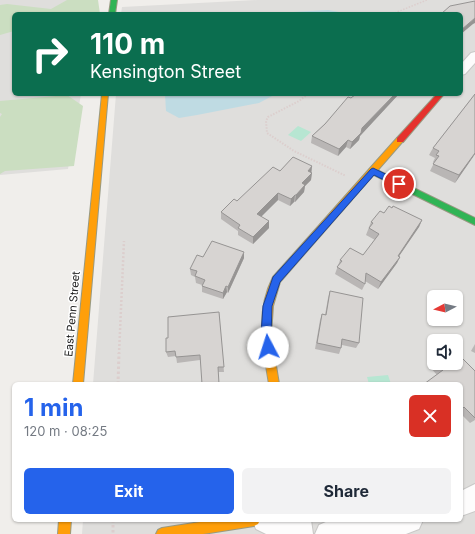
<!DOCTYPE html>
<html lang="en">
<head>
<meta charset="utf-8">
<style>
  body { margin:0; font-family:Inter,sans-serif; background:#f2f2f3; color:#1f2937; height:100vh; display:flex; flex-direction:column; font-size:15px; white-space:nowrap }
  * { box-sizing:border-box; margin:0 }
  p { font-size:13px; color:#747a83 }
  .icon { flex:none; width:22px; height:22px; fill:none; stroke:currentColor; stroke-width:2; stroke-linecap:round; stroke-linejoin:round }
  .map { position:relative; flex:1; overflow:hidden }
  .drawer { position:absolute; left:12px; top:382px; width:451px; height:140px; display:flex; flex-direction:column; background:#fff; border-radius:6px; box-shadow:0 1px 3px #0004 }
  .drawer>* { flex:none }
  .top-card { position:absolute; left:12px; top:12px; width:451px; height:84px; border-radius:6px; box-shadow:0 1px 3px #0004; background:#0b6e4f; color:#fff; overflow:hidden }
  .needle { width:26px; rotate:263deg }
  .fabs { position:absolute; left:427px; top:290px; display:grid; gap:8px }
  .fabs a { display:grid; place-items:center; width:36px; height:36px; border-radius:6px; background:#fff; box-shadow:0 1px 3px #0004; font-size:20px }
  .pin { position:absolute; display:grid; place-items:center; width:34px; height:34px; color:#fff; margin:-17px; border:2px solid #fff; border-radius:50%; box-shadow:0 1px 4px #0007 }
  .me { position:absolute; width:44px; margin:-22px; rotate:355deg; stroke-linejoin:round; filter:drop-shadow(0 0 3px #0008) }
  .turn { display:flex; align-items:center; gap:14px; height:84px; padding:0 12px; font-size:18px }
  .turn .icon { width:52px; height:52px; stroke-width:2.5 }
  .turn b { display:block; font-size:28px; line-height:34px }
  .round { display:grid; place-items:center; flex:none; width:42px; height:42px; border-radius:6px; background:#f2f2f3 }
  .head { display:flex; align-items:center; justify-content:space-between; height:68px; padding:0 12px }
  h1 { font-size:24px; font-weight:700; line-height:30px; color:#2563eb }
  .button { display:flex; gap:8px; margin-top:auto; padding:8px 12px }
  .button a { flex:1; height:46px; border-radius:6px; background:#2563eb; color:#fff; font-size:16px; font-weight:700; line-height:46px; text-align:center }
  .button a+a { background:#f2f2f3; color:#1f2937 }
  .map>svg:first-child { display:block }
</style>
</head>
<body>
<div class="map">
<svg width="475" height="534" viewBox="0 0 475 534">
  <rect width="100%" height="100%" fill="#f0eeeb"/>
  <g fill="#dfdedc" fill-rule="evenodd">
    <polygon points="0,0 97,0 94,14 14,14 14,94 81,94 68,169 0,175"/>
    <path d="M257,0H475V534H82L83,520H461V384H93L116,94H461V14H121L122,7ZM434,297H456V319H434ZM434,341H456V363H434Z"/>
  </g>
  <g fill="#cbdec1">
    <polygon points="67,0 98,0 100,14 14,14 14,31 0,35 0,5 7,4 51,9"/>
    <polygon points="67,95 83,106 74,166 5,171 0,174 0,117 2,114 0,113 0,101"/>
  </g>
  <g fill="#b7e6d2">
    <polygon points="298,126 311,132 301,141 288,135"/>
    <polygon points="388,375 391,384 369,384 367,377"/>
  </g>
  <g fill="#bfdbe3">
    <polygon points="328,10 339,12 343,14 259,14"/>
    <polygon points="165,94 276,94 259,103 197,115 179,118 166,111"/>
  </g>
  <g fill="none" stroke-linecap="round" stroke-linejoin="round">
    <g stroke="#c9c8c7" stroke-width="2">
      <g id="street">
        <polygon points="475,52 475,63 465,74 461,75 461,64 471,53"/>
        <polygon points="475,484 475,511 461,516 461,491"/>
        <polygon points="252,520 311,520 313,534 266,534 256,529"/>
        <polygon points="338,520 423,520 419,529 406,534 315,534 319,525 328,521"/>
      </g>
    </g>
    <g stroke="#999a82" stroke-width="2">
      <g id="fast">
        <polygon points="111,0 117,0 115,14 109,14"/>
        <polygon points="373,168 475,218 475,225 370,173 370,169"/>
      </g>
    </g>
    <g stroke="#999a82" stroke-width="2">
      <g id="slow">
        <polygon points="102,94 108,94 83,384 73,384"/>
        <path d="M397,138H403L404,140L280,282L273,306L271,335L279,384H269C263,347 255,313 273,277Z"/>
        <polygon points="59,520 71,520 70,534 58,534"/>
        <polygon points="213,520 260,520 258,524 254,526 203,534 156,534 158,530 162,528"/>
      </g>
    </g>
    <g stroke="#999a82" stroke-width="2">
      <polygon id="jam" points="437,94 444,94 403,142 397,142 397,138"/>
    </g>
    <polyline stroke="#dccecd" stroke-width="1.5" stroke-dasharray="1.5 1.5" stroke-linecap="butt" points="392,14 427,0"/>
    <polyline stroke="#dccecd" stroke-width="2" stroke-dasharray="1.5 1.5" stroke-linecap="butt" points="308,94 299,101 268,117 266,121 267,133 294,151 346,176"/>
    <polyline stroke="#dccecd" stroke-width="2.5" stroke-dasharray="2 2" stroke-linecap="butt" points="119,354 124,241"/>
    <g stroke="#dccecd" stroke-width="3" stroke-dasharray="2.5 2.5" stroke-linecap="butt">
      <polyline points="118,384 119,353"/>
      <polyline points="113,520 113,534"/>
    </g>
    <use href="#street" fill="#fdfcfc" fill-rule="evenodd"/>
    <use href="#fast" fill="#30b455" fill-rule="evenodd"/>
    <use href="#slow" fill="#ff9f0a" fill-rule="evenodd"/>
    <use href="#jam" fill="#e5322d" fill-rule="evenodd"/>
  </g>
  <g fill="#b9b6b5">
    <polygon points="356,94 403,94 401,96 398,95 360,136 359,140 350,149 346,147 338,156 311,143 312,136"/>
    <polygon points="475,94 475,154 455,183 430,171 434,163 433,162 435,158 429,155 433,148"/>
    <polygon points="312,166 311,180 305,186 304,192 295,202 294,202 290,206 278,200 261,216 269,228 253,244 238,235 238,231 221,219 221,212 237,201 280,171"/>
    <polygon points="384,213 422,220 419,227 399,256 400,257 397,263 378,289 365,281 365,284 362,290 335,274 340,260 363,255 375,240 366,235 371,222"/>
    <polygon points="203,257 244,258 228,293 227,292 223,299 202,292 202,285 196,283 195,277 191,275 190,269"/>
    <polygon points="330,291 359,343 356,348 342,345 339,354 315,349 320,320 322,314 325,315 328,298"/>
    <polygon points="219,312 224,372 218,372 200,360 177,363 176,356 168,357 166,352 168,338"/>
    <polygon points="475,344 475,353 471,351"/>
    <polygon points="434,361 434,363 456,363 475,371 475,420 470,423 461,414 461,384 437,375 429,366"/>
  </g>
  <g fill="#969493">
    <polygon points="475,18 475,23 473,24 461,34 461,30"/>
    <polygon points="395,94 399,94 398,95 360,136 359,140 350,149 352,142 362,128"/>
    <polygon points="348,140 346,147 338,156 339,149"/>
    <polygon points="475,153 475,154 455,183 459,175"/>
    <polygon points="312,166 311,174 308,171"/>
    <polygon points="312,173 311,180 305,186 304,192 295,202 296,195 302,183"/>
    <polygon points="278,193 278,200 257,221 257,214"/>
    <polygon points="295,195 294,202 290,206 291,199"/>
    <polygon points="422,220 419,227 395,262 398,256"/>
    <polygon points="269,221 269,228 253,244 253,237"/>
    <polygon points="244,252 244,258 228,293 228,287"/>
    <polygon points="400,257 397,263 378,289 381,282"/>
    <polygon points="226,286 227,292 223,299 223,293"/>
  </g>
  <g fill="#d7d4d2" stroke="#969493">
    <polygon points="475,1 475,18 461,30 461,14 441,14 450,6"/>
    <polygon points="356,94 395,94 362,128 361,133 352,142 348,140 339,149 312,136 325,124 348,97 351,98"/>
    <polygon points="475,94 475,153 459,175 433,164 439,156 436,155 439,151 433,148"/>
    <polygon points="293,157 312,166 308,171 312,173 302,183 305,185 296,195 295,195 291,199 278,193 257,214 269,221 253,237 238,228 240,225 221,212 234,199 237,201 273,167 280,171"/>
    <polygon points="389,206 392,208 393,206 422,220 398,256 400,257 381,282 366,273 365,284 337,267 342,261 340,260 350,248 363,255 379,234 369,228 373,223 371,222 380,211 384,213"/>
    <polygon points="212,241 244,252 228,287 226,286 223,293 202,286 205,280 195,276 197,271 190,269 197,255 203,257"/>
    <polygon points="330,291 363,298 359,343 342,339 341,348 317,343 322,314 326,315"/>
    <polygon points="219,312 224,367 218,367 219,384 202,384 200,355 176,357 175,351 166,352 166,338 168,338 168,317"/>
    <polygon points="460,356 475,371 475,418 464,407 461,410 461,384 424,384 443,370 435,363 456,363 456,359"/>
  </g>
  <polygon fill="#2563eb" stroke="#184099" points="373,168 402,182 403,184 399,187 396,186 374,175 280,282 272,306 271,335 273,347 272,351 268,352 264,351 261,335 263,306 273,277 371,169"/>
  <g text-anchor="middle" stroke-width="3" stroke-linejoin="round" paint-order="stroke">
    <g font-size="11" fill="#222" stroke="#fff">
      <text transform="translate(72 314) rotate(-85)" y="4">East Penn Street</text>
    </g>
  </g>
</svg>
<div class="fabs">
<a><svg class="needle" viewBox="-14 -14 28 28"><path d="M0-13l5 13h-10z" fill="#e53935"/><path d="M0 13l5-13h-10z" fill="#747a83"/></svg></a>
<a><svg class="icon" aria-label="sound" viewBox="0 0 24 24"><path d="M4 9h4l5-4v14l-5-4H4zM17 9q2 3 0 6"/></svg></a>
</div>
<div class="pin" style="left:399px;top:184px;background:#d93025"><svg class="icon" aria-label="arrive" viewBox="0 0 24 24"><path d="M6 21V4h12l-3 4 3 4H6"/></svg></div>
<svg class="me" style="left:268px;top:347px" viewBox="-20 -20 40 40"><circle r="19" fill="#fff"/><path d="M0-13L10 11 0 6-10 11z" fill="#2563eb"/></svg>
<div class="top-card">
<div class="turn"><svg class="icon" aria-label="right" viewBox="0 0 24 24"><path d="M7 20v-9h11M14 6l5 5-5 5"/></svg><div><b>110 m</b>Kensington Street</div></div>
</div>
<section class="drawer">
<div class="head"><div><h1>1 min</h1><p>120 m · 08:25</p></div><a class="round" style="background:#d93025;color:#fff"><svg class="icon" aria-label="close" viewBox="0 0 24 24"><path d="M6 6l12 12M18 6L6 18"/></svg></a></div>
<div class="button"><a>Exit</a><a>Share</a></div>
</section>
</div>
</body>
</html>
